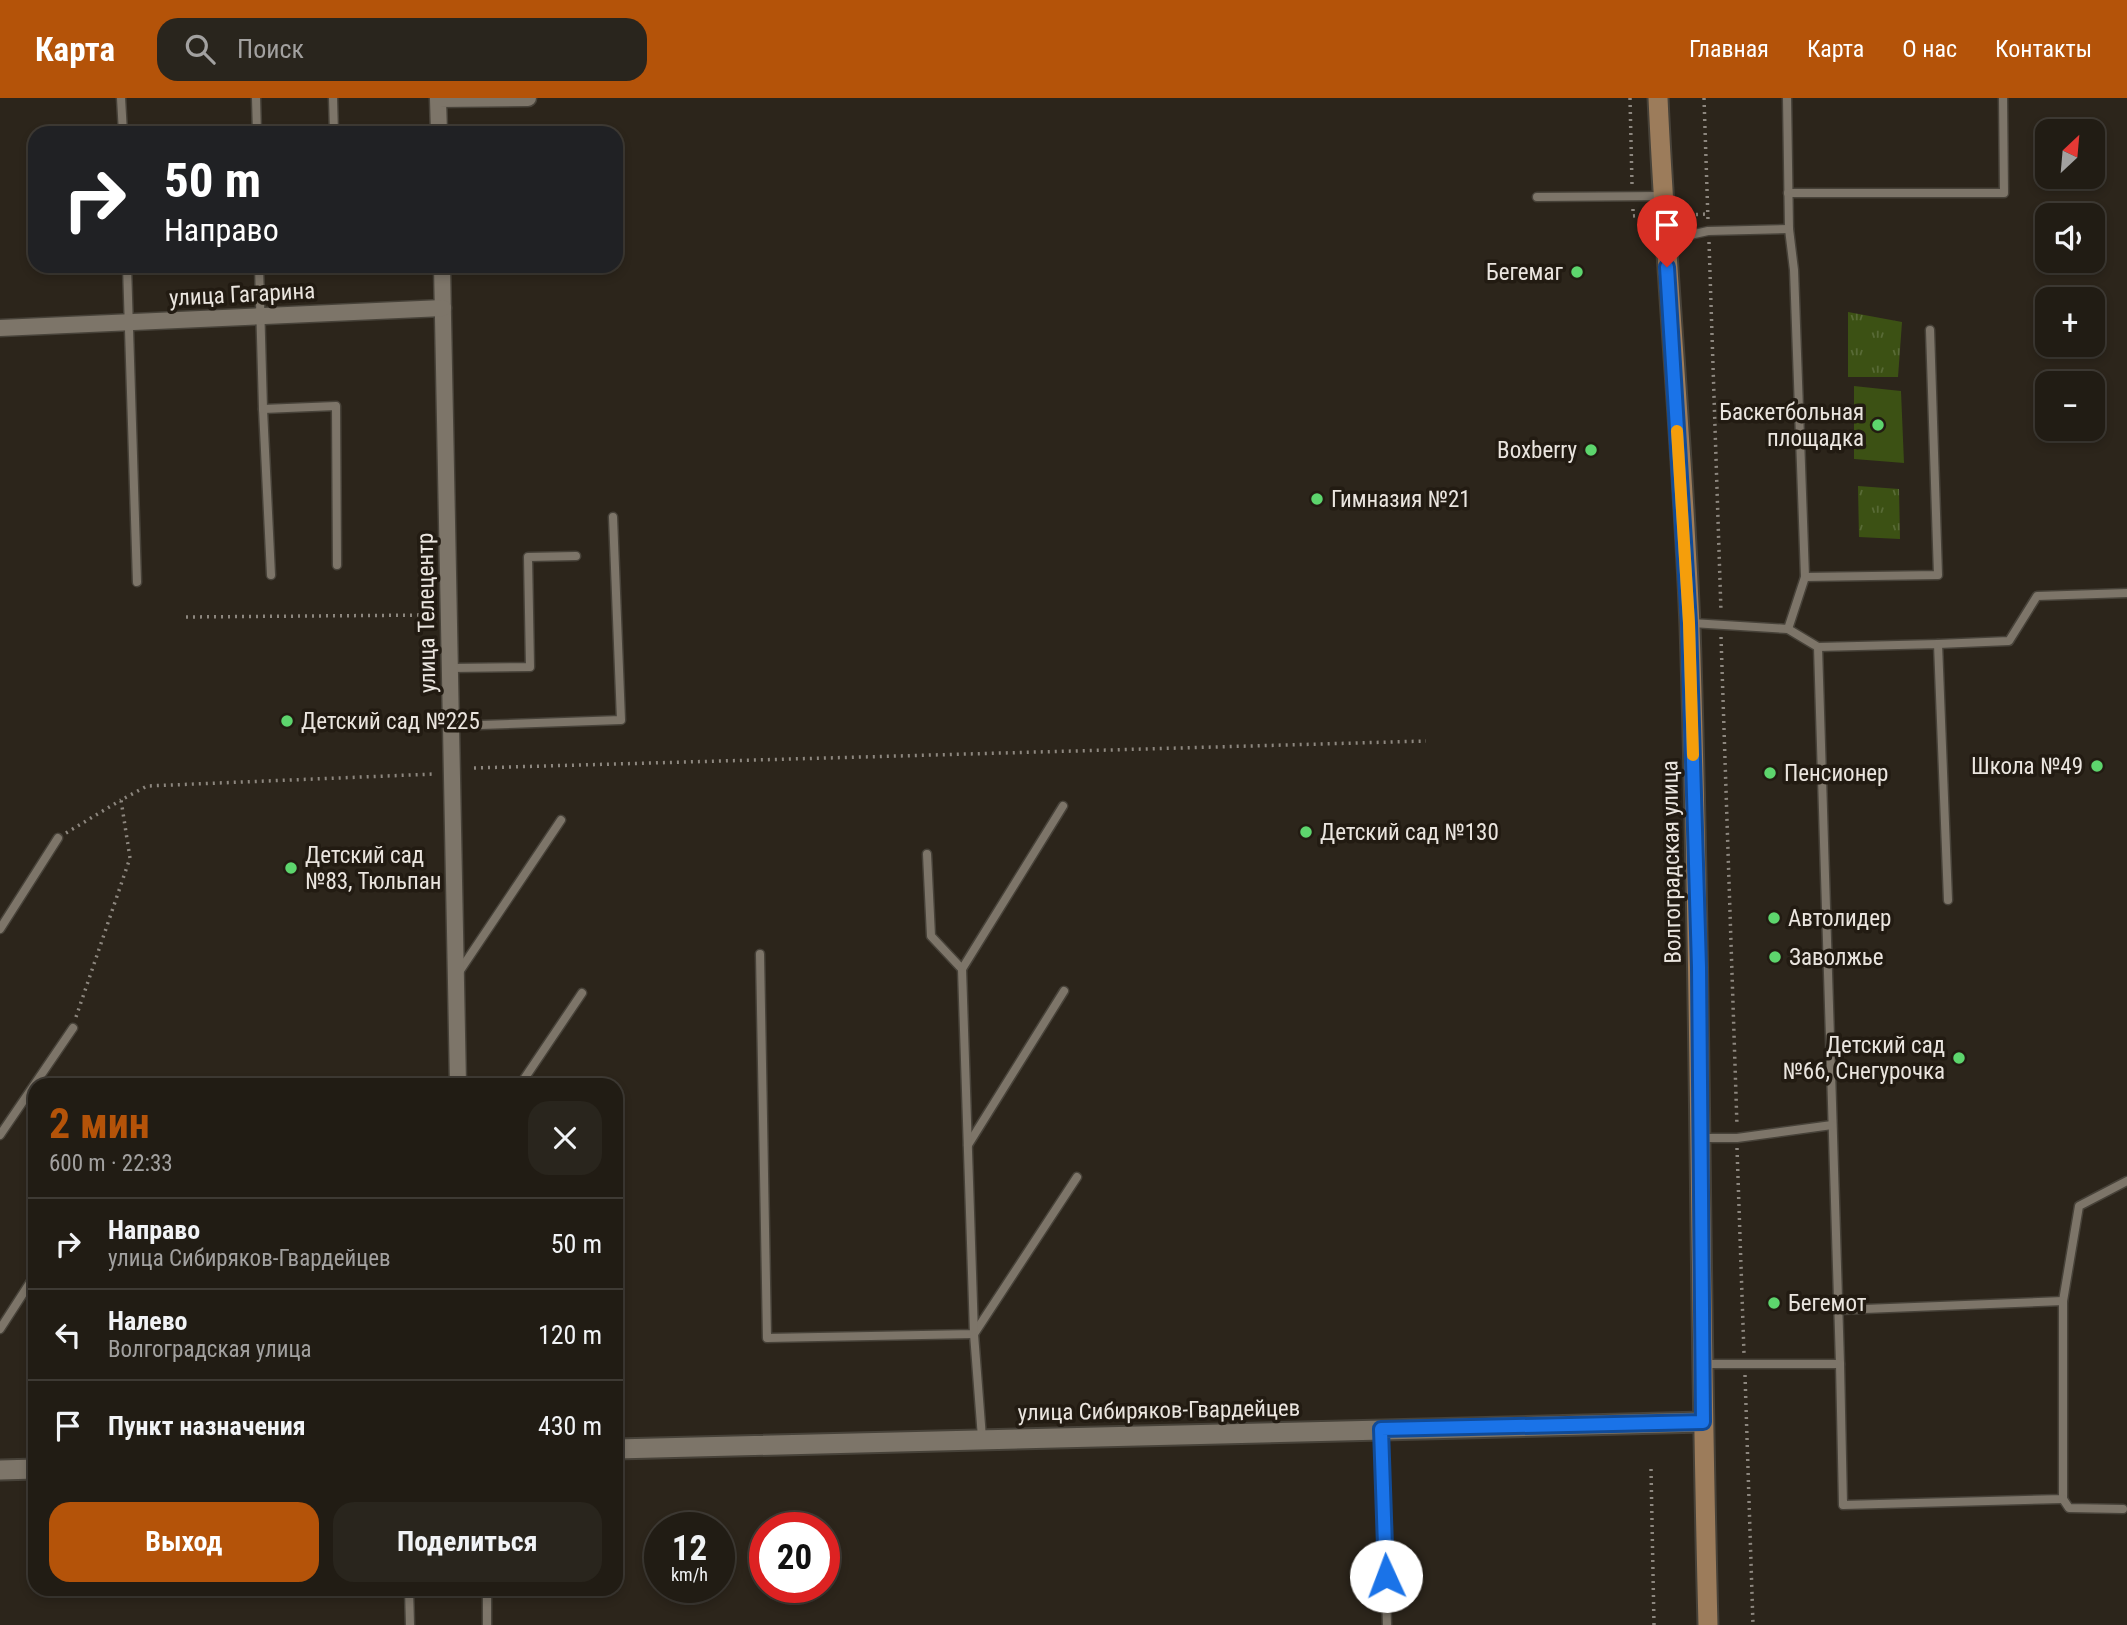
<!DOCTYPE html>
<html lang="ru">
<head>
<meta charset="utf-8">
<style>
  body { margin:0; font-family:"Roboto Condensed",sans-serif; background:#29251d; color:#f1f3f6; height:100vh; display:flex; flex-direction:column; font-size:26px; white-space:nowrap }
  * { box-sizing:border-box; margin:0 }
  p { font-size:23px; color:#a2a1a0 }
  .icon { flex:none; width:38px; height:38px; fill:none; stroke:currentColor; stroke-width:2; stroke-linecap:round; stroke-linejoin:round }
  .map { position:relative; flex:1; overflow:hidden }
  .panel { position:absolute; left:28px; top:980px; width:595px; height:518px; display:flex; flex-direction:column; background:#211c14; border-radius:21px; box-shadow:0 4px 10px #0003,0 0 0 2px #3e3a34 }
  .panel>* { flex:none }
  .guide { position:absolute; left:28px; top:28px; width:595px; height:147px; border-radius:21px; box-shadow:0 4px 10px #0003,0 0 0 2px #3e3a34; background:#202124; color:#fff; overflow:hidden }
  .needle { width:46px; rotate:26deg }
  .fabs { position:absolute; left:2035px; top:21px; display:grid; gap:14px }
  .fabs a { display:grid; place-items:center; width:70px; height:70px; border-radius:14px; background:#211c14; box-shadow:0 4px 10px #0003,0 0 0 2px #3e3a34; font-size:35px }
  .speed { position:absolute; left:644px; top:1414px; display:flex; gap:14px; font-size:35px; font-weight:700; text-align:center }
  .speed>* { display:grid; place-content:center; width:91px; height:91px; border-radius:50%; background:#211c14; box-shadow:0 4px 10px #0003,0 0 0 2px #3e3a34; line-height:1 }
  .speed small { font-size:18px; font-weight:400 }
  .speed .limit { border:10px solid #d22; background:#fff; color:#111 }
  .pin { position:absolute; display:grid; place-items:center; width:60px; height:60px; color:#fff; margin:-72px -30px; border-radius:50% 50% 50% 0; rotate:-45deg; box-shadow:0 0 7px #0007 }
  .pin .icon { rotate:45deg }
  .me { position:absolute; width:77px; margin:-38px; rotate:358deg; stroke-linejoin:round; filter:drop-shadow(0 0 5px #0008) }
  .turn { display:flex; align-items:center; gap:24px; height:147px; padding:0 21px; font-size:32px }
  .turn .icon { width:91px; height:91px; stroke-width:2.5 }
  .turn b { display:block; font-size:49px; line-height:60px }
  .round { display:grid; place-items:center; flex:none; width:74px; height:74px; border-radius:21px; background:#29251d }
  .summary { display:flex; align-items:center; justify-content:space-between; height:119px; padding:0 21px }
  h1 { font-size:42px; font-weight:700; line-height:52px; color:#b45309 }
  .primary-button { display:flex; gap:14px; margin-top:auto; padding:14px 21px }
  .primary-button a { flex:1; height:80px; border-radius:21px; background:#b45309; color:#fff; font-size:28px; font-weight:700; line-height:80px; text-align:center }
  .primary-button a+a { background:#29251d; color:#f1f3f6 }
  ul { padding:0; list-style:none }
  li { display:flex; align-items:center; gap:21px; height:91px; padding:0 21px; border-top:2px solid #3e3a34 }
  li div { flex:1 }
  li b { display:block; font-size:26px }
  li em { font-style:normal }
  header { display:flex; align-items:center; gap:42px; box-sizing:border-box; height:98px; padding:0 35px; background:#b45309; color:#fff }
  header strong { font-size:33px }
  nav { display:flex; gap:38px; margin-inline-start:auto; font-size:24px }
  .search { width:490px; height:63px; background:#29251d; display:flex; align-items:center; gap:18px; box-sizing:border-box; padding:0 24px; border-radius:21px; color:#a2a1a0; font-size:26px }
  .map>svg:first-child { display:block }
</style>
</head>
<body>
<header>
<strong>Карта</strong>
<div class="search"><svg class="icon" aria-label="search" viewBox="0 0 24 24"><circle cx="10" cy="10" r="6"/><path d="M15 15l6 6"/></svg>Поиск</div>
<nav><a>Главная</a><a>Карта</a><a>О нас</a><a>Контакты</a></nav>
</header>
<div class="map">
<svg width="2127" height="1527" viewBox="0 0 2127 1527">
  <defs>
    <pattern id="park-tufts" width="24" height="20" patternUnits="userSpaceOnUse" patternTransform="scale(1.75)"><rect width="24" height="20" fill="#3c5114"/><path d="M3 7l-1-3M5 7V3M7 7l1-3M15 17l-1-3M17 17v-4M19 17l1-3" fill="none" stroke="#586a36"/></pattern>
  </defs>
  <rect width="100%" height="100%" fill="#2c251b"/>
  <polygon fill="#3c5114" points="1854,288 1901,293 1904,365 1854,361"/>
  <g fill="url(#park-tufts)">
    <polygon points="1848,214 1902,224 1898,279 1848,279"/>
    <polygon points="1858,388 1899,391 1900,441 1859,439"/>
  </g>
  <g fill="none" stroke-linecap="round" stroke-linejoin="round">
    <g stroke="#474239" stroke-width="11">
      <g id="service">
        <polyline points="121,0 123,35"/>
        <polyline points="256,0 257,35"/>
        <polyline points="333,0 334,35"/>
        <polyline points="1787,0 1789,131 1794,172 1805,479"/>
        <polyline points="1788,95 2004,95 2003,0"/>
        <polyline points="1537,99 1663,98"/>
        <polyline points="1667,142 1708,133 1789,131"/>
        <polyline points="127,168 137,484"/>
        <polyline points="259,168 263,311 271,477"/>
        <polyline points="263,311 336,308 337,467"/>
        <polyline points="1692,525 1788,531 1818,549 1938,546 1948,802"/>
        <polyline points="1788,531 1805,479 1938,477 1930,232"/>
        <polyline points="1938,546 2009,543 2037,498 2127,495"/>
        <polyline points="1818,549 1840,1266"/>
        <polyline points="450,570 530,569 528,459 576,458"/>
        <polyline points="451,628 621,622 613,419"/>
        <polyline points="927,756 931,838 962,871"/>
        <polyline points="0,831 58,740"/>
        <polyline points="760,856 767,1240 974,1236 1077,1079"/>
        <polyline points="459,874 561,722"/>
        <polyline points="520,987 582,895"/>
        <polyline points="0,1037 73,930"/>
        <polyline points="1700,1040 1737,1040 1832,1027"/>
        <polyline points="968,1047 1064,893"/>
        <polyline points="2063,1203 2079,1108 2127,1083"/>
        <polyline points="0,1231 35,1177"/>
        <polyline points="1704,1266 1840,1266 1843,1407 2063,1401 2063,1203 1839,1212"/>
        <polyline points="1381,1334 1387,1527"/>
        <polyline points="982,1340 974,1236 962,871 1063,708"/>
        <polyline points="2063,1401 2069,1410 2123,1411"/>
        <polyline points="409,1491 410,1527"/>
        <polyline points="487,1491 487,1527"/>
      </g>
    </g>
    <g stroke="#474239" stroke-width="19">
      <g id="minor">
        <polyline points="439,35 438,1 528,0"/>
        <polyline points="442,168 458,987"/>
        <polyline points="0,230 443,210"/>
      </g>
    </g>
    <g stroke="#474239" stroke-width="23">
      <g id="tertiary">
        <polyline points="616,1351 1703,1324"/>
        <polyline points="0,1372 35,1371"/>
      </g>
    </g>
    <g stroke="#474239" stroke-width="23">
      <path id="secondary" d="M1658,0C1666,176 1683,352 1690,529C1701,861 1699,1194 1708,1527"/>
    </g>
    <g stroke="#8d877f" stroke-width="3.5" stroke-dasharray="2 5" stroke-linecap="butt">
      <polyline points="1630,0 1632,86"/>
      <polyline points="1704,0 1708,122"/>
      <polyline points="1633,111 1633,118 1646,117"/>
      <polyline points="1682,117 1708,116"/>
      <polyline points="1709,144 1721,514"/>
      <polyline points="186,519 431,517"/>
      <polyline points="1721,539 1737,1028"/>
      <polyline points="474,670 1426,643"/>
      <polyline points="66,735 121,702"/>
      <polyline points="76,919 130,760 121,702 147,688 434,676"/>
      <polyline points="1737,1050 1744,1256"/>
      <polyline points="1745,1277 1753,1527"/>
      <polyline points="1651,1371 1654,1527"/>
    </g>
    <use href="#service" stroke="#7d7569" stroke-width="8"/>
    <use href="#minor" stroke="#7d7569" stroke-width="16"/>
    <use href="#tertiary" stroke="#7d7569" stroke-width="19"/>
    <use href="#secondary" stroke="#9c7c5b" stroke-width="19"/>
  </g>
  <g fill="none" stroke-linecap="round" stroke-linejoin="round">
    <g stroke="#114b97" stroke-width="18">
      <polyline id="route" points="1386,1478 1381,1331 1703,1324 1699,869 1689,525 1667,169"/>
    </g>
    <use href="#route" stroke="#1a73e8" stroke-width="12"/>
    <polyline stroke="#f59e0b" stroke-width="12" points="1677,333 1689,525 1693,657"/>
  </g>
  <g fill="#5dd56d" stroke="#221b12" stroke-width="2.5">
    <circle cx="1577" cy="174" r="7"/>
    <circle cx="1878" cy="327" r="7"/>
    <circle cx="1591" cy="352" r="7"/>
    <circle cx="1317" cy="401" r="7"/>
    <circle cx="287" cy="623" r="7"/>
    <circle cx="2097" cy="668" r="7"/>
    <circle cx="1770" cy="675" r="7"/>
    <circle cx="1306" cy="734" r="7"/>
    <circle cx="291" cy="770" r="7"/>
    <circle cx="1774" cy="820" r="7"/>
    <circle cx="1775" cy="859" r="7"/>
    <circle cx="1959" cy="960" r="7"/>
    <circle cx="1774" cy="1205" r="7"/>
  </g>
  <g text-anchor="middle" stroke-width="7" stroke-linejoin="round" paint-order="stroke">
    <g font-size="23" fill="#eae5df" stroke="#221b12" text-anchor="start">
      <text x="1563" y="182" text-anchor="end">Бегемаг</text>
      <text x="1864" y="322" text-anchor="end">Баскетбольная<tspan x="1864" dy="26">площадка</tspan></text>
      <text x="1577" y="360" text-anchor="end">Boxberry</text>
      <text x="1331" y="409">Гимназия №21</text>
      <text x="301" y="631">Детский сад №225</text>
      <text x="2083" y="676" text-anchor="end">Школа №49</text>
      <text x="1784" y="683">Пенсионер</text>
      <text x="1320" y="742">Детский сад №130</text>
      <text x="305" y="765">Детский сад<tspan x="305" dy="26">№83, Тюльпан</tspan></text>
      <text x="1788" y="828">Автолидер</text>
      <text x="1789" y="867">Заволжье</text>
      <text x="1945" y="955" text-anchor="end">Детский сад<tspan x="1945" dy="26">№66, Снегурочка</tspan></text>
      <text x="1788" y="1213">Бегемот</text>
    </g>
    <g font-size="23" fill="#eae5df" stroke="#221b12">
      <text transform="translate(242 196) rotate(-3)" y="8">улица Гагарина</text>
      <text transform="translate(426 515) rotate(-91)" y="8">улица Телецентр</text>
      <text transform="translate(1671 764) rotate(-91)" y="8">Волгоградская улица</text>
      <text transform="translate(1159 1312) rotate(-1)" y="8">улица Сибиряков-Гвардейцев</text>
    </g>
  </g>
</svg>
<div class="fabs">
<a><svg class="needle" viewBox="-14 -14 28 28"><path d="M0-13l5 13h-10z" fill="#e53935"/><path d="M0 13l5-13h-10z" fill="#a2a1a0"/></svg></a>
<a><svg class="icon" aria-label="sound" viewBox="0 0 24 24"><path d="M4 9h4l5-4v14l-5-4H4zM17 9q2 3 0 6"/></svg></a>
<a>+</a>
<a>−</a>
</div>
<div class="speed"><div>12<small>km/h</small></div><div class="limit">20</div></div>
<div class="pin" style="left:1667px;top:169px;background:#d93025"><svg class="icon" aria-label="arrive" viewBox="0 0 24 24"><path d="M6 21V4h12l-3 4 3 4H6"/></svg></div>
<svg class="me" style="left:1386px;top:1478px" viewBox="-20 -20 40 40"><circle r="19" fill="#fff"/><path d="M0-13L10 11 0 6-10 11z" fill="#1a73e8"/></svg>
<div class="guide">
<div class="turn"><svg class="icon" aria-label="right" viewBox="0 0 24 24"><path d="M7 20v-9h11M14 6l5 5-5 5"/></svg><div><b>50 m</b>Направо</div></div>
</div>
<section class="panel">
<div class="summary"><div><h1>2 мин</h1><p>600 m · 22:33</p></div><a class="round"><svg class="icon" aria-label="close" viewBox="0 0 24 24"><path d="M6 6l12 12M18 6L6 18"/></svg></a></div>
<ul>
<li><svg class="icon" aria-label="right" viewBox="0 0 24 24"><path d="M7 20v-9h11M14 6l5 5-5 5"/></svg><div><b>Направо</b><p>улица Сибиряков-Гвардейцев</p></div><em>50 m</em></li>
<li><svg class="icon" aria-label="left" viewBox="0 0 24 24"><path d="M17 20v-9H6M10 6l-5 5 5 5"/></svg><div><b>Налево</b><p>Волгоградская улица</p></div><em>120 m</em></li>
<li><svg class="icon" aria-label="arrive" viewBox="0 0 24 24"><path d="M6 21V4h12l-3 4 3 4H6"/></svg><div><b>Пункт назначения</b></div><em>430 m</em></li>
</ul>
<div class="primary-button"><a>Выход</a><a>Поделиться</a></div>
</section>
</div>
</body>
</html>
